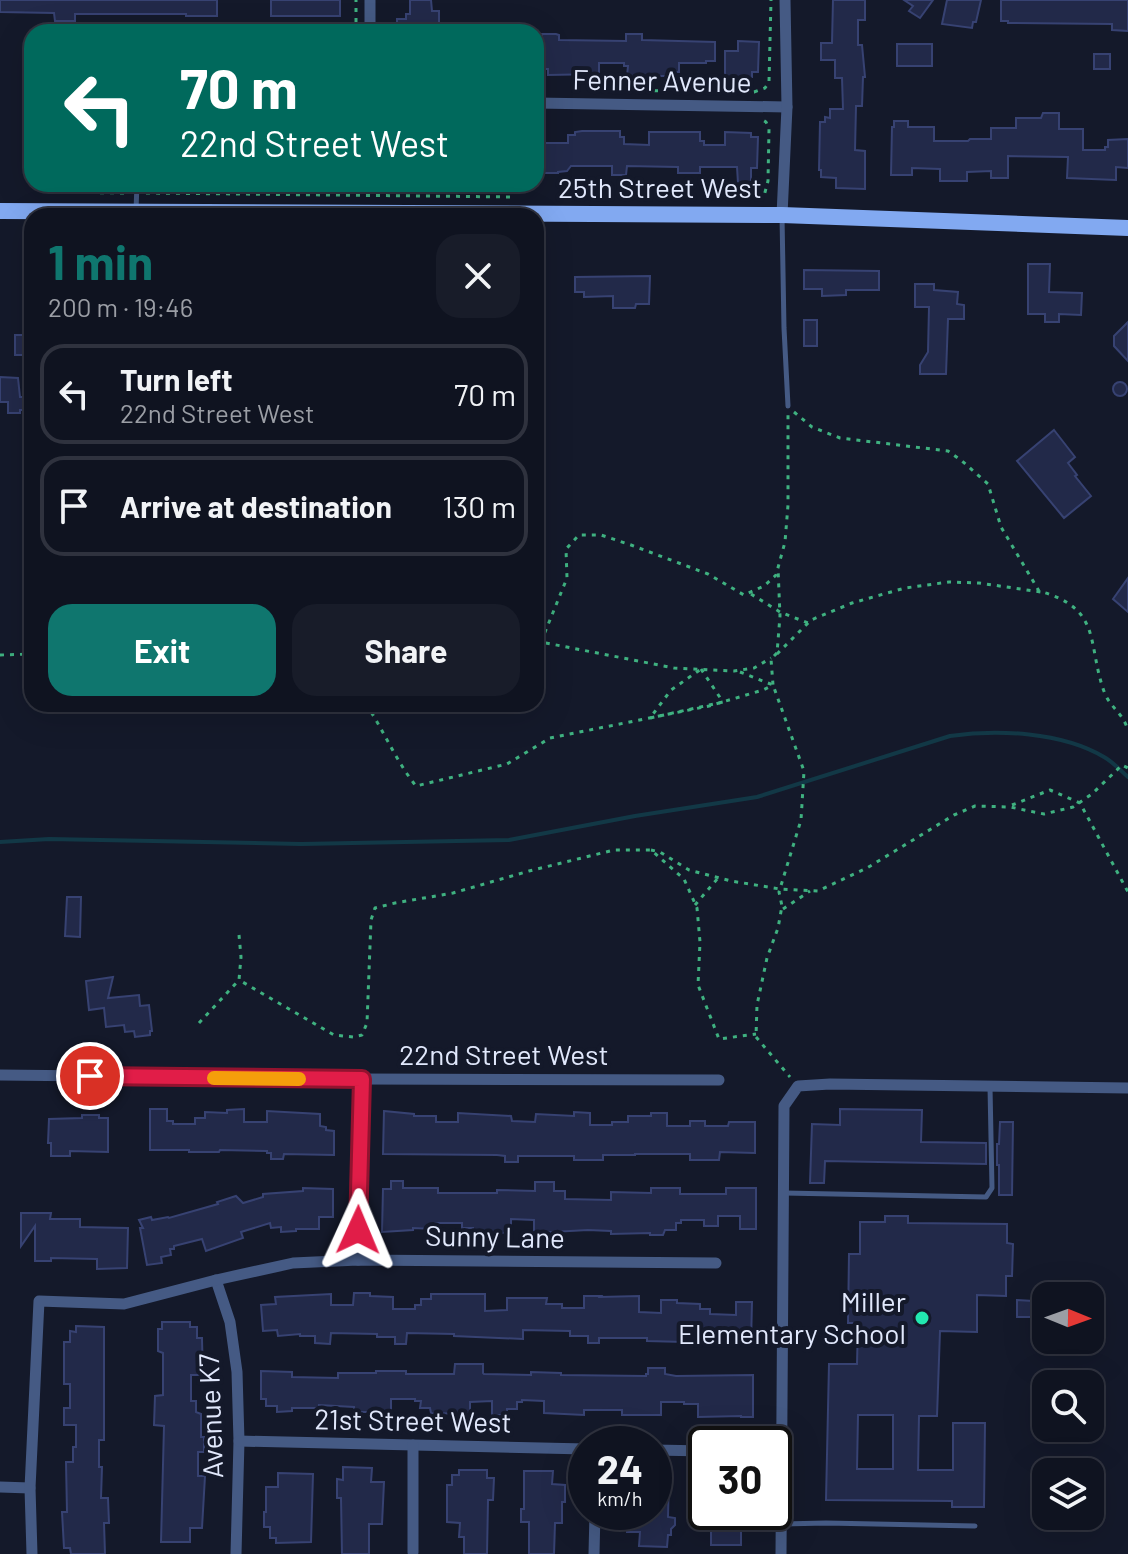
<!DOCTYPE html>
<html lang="en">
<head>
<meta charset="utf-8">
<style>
  body { margin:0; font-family:Barlow,sans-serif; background:#181c29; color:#f1f3f6; height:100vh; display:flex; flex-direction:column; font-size:30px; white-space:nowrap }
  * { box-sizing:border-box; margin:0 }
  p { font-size:26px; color:#9b9ea5 }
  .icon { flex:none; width:44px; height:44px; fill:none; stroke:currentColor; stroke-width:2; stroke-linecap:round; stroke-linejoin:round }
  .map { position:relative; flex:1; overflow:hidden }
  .sheet { position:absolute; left:24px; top:208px; width:520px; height:504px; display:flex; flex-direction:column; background:#0f1320; border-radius:24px; box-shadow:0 8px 32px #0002,0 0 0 2px #2f323e }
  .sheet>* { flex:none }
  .top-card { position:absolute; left:24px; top:24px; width:520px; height:168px; border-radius:24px; box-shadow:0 8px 32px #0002,0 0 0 2px #2f323e; background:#00695c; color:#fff; overflow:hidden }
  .needle { width:52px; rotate:91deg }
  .tools { position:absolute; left:1032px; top:1282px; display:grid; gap:16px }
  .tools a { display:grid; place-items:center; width:72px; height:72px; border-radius:16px; background:#0f1320; box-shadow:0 8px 32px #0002,0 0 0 2px #2f323e; font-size:40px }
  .speed { position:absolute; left:568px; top:1426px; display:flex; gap:16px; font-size:40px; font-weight:700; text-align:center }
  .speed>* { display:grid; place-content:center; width:104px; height:104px; border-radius:50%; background:#0f1320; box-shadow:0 8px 32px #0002,0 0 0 2px #2f323e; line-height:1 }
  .speed small { font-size:20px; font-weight:400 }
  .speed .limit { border:4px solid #111; border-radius:12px; background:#fff; color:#111 }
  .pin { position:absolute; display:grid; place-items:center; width:68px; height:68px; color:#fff; margin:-34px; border:4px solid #fff; border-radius:50%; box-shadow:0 2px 8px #0007 }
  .me { position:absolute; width:88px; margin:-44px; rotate:1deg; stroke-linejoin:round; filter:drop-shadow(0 0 6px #0008) }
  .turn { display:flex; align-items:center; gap:28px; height:168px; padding:0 24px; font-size:36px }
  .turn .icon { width:104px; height:104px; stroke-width:2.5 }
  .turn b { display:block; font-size:56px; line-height:68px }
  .round { display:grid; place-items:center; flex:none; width:84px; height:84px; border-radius:24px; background:#181c29 }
  .overview { display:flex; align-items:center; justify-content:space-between; height:136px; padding:0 24px }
  h1 { font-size:48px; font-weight:700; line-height:60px; color:#0f766e }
  .cta { display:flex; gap:16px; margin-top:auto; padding:16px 24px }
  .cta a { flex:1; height:92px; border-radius:24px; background:#0f766e; color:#fff; font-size:32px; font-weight:700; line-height:92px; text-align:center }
  .cta a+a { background:#181c29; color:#f1f3f6 }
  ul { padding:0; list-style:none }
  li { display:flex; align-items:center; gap:24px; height:100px; margin:0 16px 12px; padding:0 8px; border:4px solid #2f323e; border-radius:24px }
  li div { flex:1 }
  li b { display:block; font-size:30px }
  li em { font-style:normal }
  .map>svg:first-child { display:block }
</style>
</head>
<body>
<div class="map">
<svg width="1128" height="1554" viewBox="0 0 1128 1554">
  <rect width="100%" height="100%" fill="#14192a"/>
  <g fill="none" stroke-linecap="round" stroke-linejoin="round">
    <path stroke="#123846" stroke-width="4" d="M0,842L49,839L301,844L509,840L635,816L757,797L950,736C997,729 1062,732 1104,757C1113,762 1120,770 1128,777"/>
  </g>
  <g fill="#222949" stroke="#374272" stroke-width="2" fill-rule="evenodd">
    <polygon points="0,0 217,0 217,16 186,16 186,14 75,14 75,21 55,21 54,13 0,12"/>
    <rect x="271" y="0" width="69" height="16"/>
    <polygon points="410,0 431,0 432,11 439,11 439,25 412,26 412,32 397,32 397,19 406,19 406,14 410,14"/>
    <polygon points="833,0 865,0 865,20 858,20 858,45 862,45 865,77 863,77 862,106 856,106 855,150 865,151 865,189 836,188 836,178 821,177 821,170 819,170 820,122 825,122 825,117 830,118 830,109 843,109 842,78 835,78 835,60 821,60 821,43 832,43"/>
    <polygon points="904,0 933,0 920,18 909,11 913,6"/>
    <polygon points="947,0 981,0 976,22 973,22 972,28 942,24"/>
    <polygon points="1001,0 1128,0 1128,31 1112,30 1112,24 1008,23 1008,21 1001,21"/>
    <polygon points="542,34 556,34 559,35 559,40 626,41 626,34 642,34 642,40 715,42 715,61 706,61 706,63 679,63 679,72 672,72 672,76 627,76 628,66 624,66 624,63 599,63 599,74 548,75 548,69 544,69 543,62 536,62 536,41 542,41"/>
    <polygon points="738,41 759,42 758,72 752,72 752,77 725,77 725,51 738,51"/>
    <rect x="897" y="44" width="35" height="22"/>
    <rect x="1094" y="54" width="16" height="15"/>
    <polygon points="1043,113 1059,113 1059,129 1083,129 1083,150 1105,150 1105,147 1108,147 1108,140 1128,139 1128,168 1116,167 1116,180 1067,178 1068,157 1008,156 1008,178 991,178 991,171 967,172 967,181 940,181 940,169 912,168 912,175 891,175 892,127 894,127 894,121 908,121 908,127 934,127 934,141 968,141 970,139 991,139 991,128 1016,128 1016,118 1041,118"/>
    <polygon points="582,131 620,131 620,137 624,137 624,144 649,145 649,132 700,132 700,141 704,141 704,145 725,145 725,132 751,133 751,137 758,137 757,168 751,168 751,184 738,183 737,167 700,167 700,173 678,173 678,167 627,166 626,175 612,175 612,166 571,166 567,171 558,172 558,173 536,173 536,143 568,143 568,135 575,135 575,132"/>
    <polygon points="1028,264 1050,264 1049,292 1082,293 1081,315 1059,314 1059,322 1045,322 1045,314 1028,314"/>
    <polygon points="804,270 879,271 879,290 846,290 846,295 822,296 822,289 804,289"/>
    <polygon points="650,276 649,304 636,304 635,308 613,308 613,296 584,297 584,292 575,292 575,277"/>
    <polygon points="915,284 934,284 934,290 958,292 957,304 964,305 964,319 948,319 946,374 920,374 920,365 928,352 929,307 915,307"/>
    <rect x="804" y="320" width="13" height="26"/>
    <polygon points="1128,322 1128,361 1114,346 1114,336"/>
    <rect x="15" y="335" width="17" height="20"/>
    <polygon points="0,377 18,378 20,397 26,397 26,410 20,410 20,413 8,413 8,402 0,402"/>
    <circle cx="1120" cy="389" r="7"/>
    <polygon points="1054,430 1075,457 1068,463 1077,475 1075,476 1091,496 1064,518 1017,461"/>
    <polygon points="1128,578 1128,612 1113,599"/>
    <polygon points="67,897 81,897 80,937 65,936"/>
    <polygon points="113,977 108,998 139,995 140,1006 149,1005 152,1031 150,1031 150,1035 135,1037 134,1031 125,1032 124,1025 106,1027 104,1008 89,1010 86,981"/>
    <polygon points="150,1109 167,1109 167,1121 173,1121 173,1124 195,1124 195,1118 205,1118 205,1112 227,1113 227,1110 244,1109 244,1122 267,1122 267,1111 320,1114 320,1126 326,1127 326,1130 334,1131 334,1155 284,1154 283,1159 271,1159 271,1153 267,1153 267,1151 220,1150 219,1152 189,1152 189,1150 150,1150"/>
    <polygon points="840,1109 922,1110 921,1142 986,1143 986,1164 825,1161 824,1183 810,1183 812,1124 840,1125"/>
    <polygon points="384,1111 414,1114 414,1116 436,1116 436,1122 458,1122 458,1113 511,1116 512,1121 535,1122 536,1114 574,1116 574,1112 590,1113 590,1125 612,1125 612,1122 628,1122 628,1116 651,1116 651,1113 667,1113 667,1126 690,1126 690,1121 705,1121 705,1126 728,1126 729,1122 755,1122 755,1153 720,1152 719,1160 690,1160 690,1154 635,1154 635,1155 603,1155 603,1160 574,1160 574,1156 518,1156 518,1162 505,1162 505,1156 497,1155 383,1154"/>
    <polygon points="82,1115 99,1115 99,1118 108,1118 108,1152 70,1151 70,1156 51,1156 51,1143 48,1143 49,1119 82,1118"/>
    <polygon points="1000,1122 1013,1122 1012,1195 999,1195 999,1165 997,1165 997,1144 999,1144"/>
    <polygon points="391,1181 403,1181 403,1188 438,1188 438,1193 497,1193 497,1190 535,1191 535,1182 554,1182 554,1191 565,1191 565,1199 611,1200 611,1192 651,1193 651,1188 680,1188 680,1194 726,1194 726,1188 756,1188 756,1229 740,1229 740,1216 718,1216 718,1226 704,1226 704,1220 681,1220 681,1223 676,1223 676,1230 665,1230 663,1235 650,1235 650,1233 611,1234 611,1231 588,1230 534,1233 534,1220 511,1219 511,1233 473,1232 473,1228 462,1228 462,1223 434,1223 434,1229 413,1228 413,1230 382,1232 383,1189 391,1189"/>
    <polygon points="303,1188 333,1189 333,1217 319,1217 319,1229 296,1229 296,1231 281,1232 281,1227 271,1228 270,1223 241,1232 243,1238 206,1251 202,1239 174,1246 174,1249 170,1249 171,1255 161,1257 162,1263 147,1265 140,1228 143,1228 139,1220 151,1217 152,1220 168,1217 169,1218 218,1204 217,1202 236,1196 243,1203 263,1197 263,1194 303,1191"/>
    <polygon points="21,1213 51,1213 50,1219 80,1219 80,1227 128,1228 127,1268 97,1269 97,1259 51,1258 51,1261 35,1261 35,1226 21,1246"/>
    <path d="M885,1216H908V1223L1007,1224V1243L1013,1244L1012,1276H1006V1296L977,1295V1332L940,1331L937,1416H919L918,1470H953V1423H985L984,1507H952V1501L826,1500L829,1364H857L858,1323H848L849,1254H860V1222H885ZM858,1415H893V1469H857Z"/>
    <polygon points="354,1293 370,1293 370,1296 393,1297 393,1309 415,1309 415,1305 421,1305 421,1299 431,1299 431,1294 485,1294 485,1311 507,1310 507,1298 547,1298 546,1304 562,1304 562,1308 584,1308 584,1296 601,1296 600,1297 639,1296 639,1312 661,1313 661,1300 677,1300 677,1303 700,1304 700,1309 710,1309 710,1314 736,1315 736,1302 752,1302 751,1343 685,1342 647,1341 647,1338 599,1338 599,1343 588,1343 588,1336 570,1336 570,1331 523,1330 523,1339 454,1336 454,1334 407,1333 406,1344 395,1344 395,1337 377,1337 377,1334 331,1333 330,1344 315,1343 315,1336 300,1336 300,1334 278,1336 277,1330 263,1331 261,1305 276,1304 275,1297 331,1294 331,1305 353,1305"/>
    <polygon points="1017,1300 1033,1301 1033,1317 1017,1317"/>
    <polygon points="162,1322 190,1322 190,1327 197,1327 197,1338 202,1338 202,1340 203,1375 191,1375 191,1401 196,1401 196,1412 201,1414 201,1437 204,1437 204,1452 198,1452 198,1476 205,1476 202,1528 190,1528 190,1542 161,1542 164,1426 154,1425 155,1396 163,1395 163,1353 158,1351 158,1329 162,1329"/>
    <polygon points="76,1326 104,1327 104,1440 99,1440 99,1467 102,1467 101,1498 108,1498 109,1523 104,1523 105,1554 71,1554 70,1548 64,1548 62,1512 67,1512 66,1462 73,1462 73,1447 76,1447 76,1425 64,1425 64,1408 70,1408 70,1384 64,1384 64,1342 70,1342 70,1331 76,1332"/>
    <polygon points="455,1364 483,1364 483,1373 484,1374 531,1375 531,1372 561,1373 561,1375 646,1376 646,1374 648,1374 648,1368 665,1368 665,1374 676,1376 753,1375 753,1417 741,1417 741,1416 698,1417 698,1404 684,1404 684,1402 661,1402 661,1415 622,1415 622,1410 584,1410 584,1415 544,1413 544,1401 522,1400 522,1402 517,1402 517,1409 507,1409 507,1415 492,1415 492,1401 470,1402 470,1414 431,1413 430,1408 420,1408 421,1401 415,1401 415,1399 391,1399 391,1412 354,1412 354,1407 319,1405 319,1408 292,1408 292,1411 277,1412 277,1406 266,1406 266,1399 261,1399 261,1371 292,1372 292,1377 338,1378 338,1373 376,1373 376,1371 406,1371 406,1374 454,1374"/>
    <polygon points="343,1467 372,1468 371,1482 384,1482 382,1524 369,1524 369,1554 342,1554 341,1498 337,1498 337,1479 343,1480"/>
    <polygon points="459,1470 487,1470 487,1478 494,1478 493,1500 488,1500 487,1554 464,1554 464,1537 459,1537 460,1523 447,1522 447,1485 452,1485 452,1475 459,1475"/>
    <polygon points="524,1471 553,1471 552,1484 565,1485 565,1502 562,1502 562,1523 555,1523 554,1554 529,1554 529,1522 521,1522 521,1509 524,1509"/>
    <polygon points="278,1473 313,1474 311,1542 276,1543 276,1538 270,1538 270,1527 264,1527 264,1512 266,1512 266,1487 278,1487"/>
    <polygon points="654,1474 669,1474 668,1517 675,1518 675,1525 671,1529 671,1535 668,1535 667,1547 639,1546 640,1532 627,1532 627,1516 654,1517"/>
    <rect x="711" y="1518" width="30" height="27"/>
  </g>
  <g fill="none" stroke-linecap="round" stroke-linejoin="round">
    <g stroke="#3fb180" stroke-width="3" stroke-dasharray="4 6" stroke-linecap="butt">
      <polyline points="356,32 356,0"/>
      <polyline points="604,90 754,92 765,88 769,82 771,0"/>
      <polyline points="50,192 126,193"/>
      <polyline points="146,193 514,197"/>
      <polyline points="758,199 764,196 768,181 769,129 766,122 761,119"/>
      <path d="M794,412L812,427L840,438L948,451L962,461L988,484L1001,527L1039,591C1104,609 1086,644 1105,694C1111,708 1124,714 1128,731"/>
      <polyline points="751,594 780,612 808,623"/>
      <polyline points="541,642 567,578 566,549 579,535 601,535 631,545 708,574 744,595 764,586 776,575 785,542 788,505 788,414"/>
      <polyline points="536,643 541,642 674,668 734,671 754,668 771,658"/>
      <polyline points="777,654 811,620 852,603 905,588 949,582 979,583 1041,592"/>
      <polyline points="0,655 32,654"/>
      <polygon points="701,669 723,702 650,718 671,690"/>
      <polyline points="740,672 773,685 804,771 801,820 779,892 782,906 778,928 767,958 757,1005 756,1037 790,1077"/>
      <polyline points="308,704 309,706 320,704"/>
      <path d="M366,704C384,731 396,761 416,786L507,764L550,738L709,706L763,690L773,685L771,659L777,653L780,616L778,568"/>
      <polyline points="1012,805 1050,790 1080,803 1128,892"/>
      <polyline points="651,850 660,852 689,870 731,881 780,889 818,891 867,868 954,815 975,806 1010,807 1044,814 1073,807 1092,794 1122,765 1128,768"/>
      <polyline points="695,905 718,878"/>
      <polyline points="783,909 810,891"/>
      <polyline points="239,935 241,957 239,980 334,1035 353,1037 362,1035 367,1023 371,920 375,908 395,903 453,893 529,871 614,850 651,850 684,879 697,908 700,942 698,985 719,1039 756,1034"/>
      <polyline points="199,1023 239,980"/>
    </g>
    <g stroke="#455a84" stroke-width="5">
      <polyline points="136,210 137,184"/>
      <polyline points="782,216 784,328 788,406"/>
      <polyline points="784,1193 986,1197 992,1188 990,1087"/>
      <polyline points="782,1524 826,1523 975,1526"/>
    </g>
    <g stroke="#455a84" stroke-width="11">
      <polyline points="370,32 370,0"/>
      <polyline points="536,103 787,107"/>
      <polyline points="782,215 787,107 785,0"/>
      <polyline points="0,1075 362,1079 719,1080"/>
      <polyline points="358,1260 362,1079"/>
      <polyline points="216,1280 230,1322 237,1372 239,1441 236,1554"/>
      <polyline points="239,1441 586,1449"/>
      <polyline points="413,1445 413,1552"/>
      <polyline points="654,1450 706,1451"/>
      <polyline points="0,1487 30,1488"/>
      <polyline points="32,1554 30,1488 39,1301 124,1304 216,1280 293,1263 358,1260 716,1263"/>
      <polyline points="594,1554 595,1512"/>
      <polyline points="781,1554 784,1106 798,1086 830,1084 1128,1088"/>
    </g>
    <polyline stroke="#82a9f1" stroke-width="16" points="0,211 782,215 1128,228"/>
  </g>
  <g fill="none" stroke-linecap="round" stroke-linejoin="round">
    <g stroke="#92132f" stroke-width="20">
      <polyline id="route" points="90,1076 362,1079 358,1230"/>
    </g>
    <use href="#route" stroke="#e11d48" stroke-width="14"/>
    <polyline stroke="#f59e0b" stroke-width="14" points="214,1078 299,1079"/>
  </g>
  <circle fill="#22e7b0" stroke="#14192a" stroke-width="3" cx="922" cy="1318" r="8"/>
  <g text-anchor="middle" stroke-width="8" stroke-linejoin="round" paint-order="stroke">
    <g font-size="28" fill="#e1e8fc" stroke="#14192a">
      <text transform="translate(662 81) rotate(1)" y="10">Fenner Avenue</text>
      <text x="660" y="198">25th Street West</text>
      <text x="504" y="1065">22nd Street West</text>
      <text transform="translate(495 1237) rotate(1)" y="10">Sunny Lane</text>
      <text transform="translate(211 1416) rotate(-92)" y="10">Avenue K7</text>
      <text transform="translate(413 1421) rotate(1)" y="10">21st Street West</text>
    </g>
    <g font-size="28" fill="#e1e8fc" stroke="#14192a" text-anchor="end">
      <text x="906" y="1312">Miller<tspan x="906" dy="32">Elementary School</tspan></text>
    </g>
  </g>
</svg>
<div class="tools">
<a><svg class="needle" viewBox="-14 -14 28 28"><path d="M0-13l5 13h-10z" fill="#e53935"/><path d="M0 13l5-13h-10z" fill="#9b9ea5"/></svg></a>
<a><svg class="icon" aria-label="search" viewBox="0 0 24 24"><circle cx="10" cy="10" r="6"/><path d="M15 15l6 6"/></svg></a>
<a><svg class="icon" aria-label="layers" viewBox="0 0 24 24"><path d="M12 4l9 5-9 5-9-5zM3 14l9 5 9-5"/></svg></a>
</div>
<div class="speed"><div>24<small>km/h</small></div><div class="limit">30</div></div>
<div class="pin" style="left:90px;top:1076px;background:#d93025"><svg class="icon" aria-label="arrive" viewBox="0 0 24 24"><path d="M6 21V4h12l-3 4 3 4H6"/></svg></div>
<svg class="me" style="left:358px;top:1230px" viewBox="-20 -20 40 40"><path d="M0-17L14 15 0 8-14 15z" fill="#e11d48" stroke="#fff" stroke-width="4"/></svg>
<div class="top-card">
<div class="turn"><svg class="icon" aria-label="left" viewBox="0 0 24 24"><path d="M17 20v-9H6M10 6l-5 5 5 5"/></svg><div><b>70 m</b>22nd Street West</div></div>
</div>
<section class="sheet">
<div class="overview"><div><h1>1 min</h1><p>200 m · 19:46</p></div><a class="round"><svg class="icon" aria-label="close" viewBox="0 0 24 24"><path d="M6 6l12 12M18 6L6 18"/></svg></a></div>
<ul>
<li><svg class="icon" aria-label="left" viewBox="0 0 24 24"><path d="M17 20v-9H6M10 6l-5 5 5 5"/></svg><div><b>Turn left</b><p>22nd Street West</p></div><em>70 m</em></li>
<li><svg class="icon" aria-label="arrive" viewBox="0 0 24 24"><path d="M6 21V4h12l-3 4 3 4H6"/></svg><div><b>Arrive at destination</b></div><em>130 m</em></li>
</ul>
<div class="cta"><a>Exit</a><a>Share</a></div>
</section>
</div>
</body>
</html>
